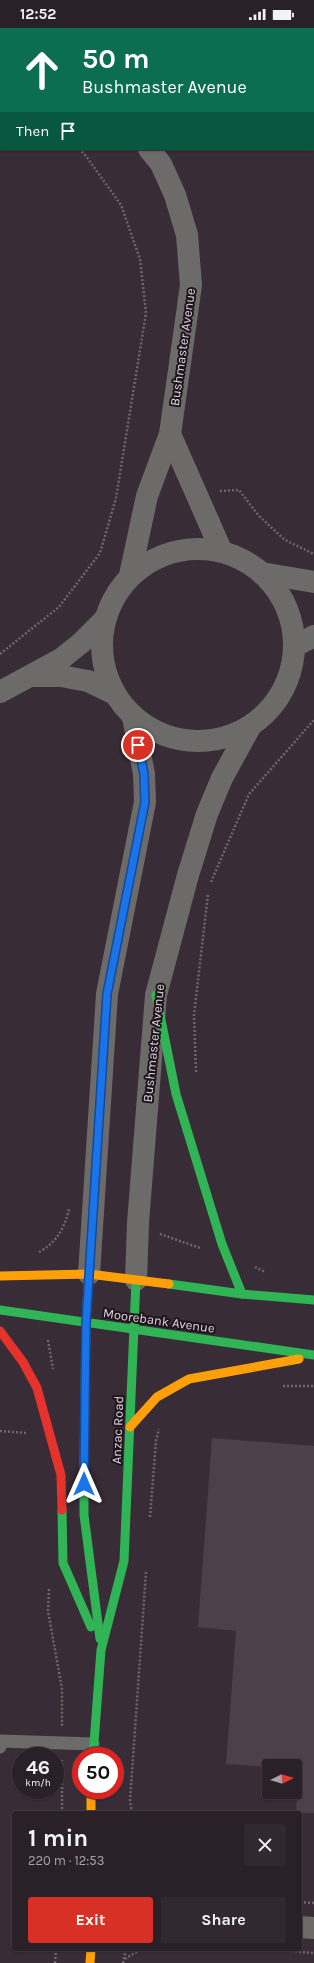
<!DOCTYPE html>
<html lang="en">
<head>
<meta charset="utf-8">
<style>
  body { margin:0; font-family:Karla,sans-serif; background:#322930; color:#f1f3f6; height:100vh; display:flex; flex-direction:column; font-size:15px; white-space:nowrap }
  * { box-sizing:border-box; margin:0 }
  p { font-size:13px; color:#a5a3a8 }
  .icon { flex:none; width:22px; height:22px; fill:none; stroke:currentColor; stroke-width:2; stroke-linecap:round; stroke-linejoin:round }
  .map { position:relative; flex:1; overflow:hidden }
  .drawer { position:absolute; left:12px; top:1783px; width:290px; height:140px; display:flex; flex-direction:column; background:#2a2128; border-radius:4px; box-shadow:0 1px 3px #0004,0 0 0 1px #463e45 }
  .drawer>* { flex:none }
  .guide { position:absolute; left:0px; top:0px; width:314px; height:122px; box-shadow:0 1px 3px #0004,0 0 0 1px #463e45; background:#0b6e4f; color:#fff; overflow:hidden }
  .needle { width:26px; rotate:85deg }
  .fabs { position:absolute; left:262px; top:1731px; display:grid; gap:8px }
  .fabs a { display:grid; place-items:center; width:40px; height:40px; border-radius:4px; background:#2a2128; box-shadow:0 1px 3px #0004,0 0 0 1px #463e45; font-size:20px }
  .speed { position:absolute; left:12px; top:1719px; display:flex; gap:8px; font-size:20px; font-weight:700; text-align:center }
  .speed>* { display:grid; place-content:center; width:52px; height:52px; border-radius:50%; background:#2a2128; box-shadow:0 1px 3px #0004,0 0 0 1px #463e45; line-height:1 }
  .speed small { font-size:10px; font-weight:400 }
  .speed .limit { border:6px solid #d22; background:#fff; color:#111 }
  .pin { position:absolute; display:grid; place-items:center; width:34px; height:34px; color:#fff; margin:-17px; border:2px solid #fff; border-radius:50%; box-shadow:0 1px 4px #0007 }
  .me { position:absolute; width:44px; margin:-22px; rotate:0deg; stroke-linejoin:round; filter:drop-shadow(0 0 3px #0008) }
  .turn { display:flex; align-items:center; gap:14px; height:84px; padding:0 16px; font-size:18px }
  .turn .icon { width:52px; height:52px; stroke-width:2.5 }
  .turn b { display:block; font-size:28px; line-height:34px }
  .then { display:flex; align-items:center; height:38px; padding:0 16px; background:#0003; gap:8px; font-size:15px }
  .round { display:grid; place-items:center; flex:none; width:42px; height:42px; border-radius:4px; background:#322930 }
  .head { display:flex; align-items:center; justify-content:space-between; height:68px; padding:0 16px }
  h1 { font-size:24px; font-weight:700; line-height:30px }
  .cta { display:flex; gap:8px; margin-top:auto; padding:8px 16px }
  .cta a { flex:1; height:46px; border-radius:4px; background:#d93025; color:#fff; font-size:16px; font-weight:700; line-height:46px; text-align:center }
  .cta a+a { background:#322930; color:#f1f3f6 }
  .status { display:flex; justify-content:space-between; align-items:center; height:28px; padding:0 20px; background:#2a2128; direction:ltr }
  .status svg { height:11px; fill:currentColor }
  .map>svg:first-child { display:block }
</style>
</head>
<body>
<div class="status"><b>12:52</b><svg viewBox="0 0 49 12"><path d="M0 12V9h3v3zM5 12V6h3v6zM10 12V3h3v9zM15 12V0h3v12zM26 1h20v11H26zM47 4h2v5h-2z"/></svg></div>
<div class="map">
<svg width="314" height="1935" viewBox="0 0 314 1935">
  <rect width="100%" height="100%" fill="#382c36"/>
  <polygon fill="#4c414a" points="212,1410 314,1418 314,1785 296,1785 299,1741 295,1741 295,1738 269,1739 226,1736 236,1603 198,1599"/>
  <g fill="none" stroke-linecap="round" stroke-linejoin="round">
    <g stroke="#6d696b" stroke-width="2.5" stroke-dasharray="2 2" stroke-linecap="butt">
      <polyline points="0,66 1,66"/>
      <polyline points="220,463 239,462 259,488 285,512 314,526"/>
      <polyline points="0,626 59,579 100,525 116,470 146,285 140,231 121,177 86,128 79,121"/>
      <polyline points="211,854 249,766 314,692"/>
      <polyline points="196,1044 194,987 208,866"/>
      <polyline points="160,1206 200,1220"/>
      <path d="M39,1224C56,1215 65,1200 69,1181"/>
      <polyline points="255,1239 265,1244"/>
      <polyline points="48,1312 53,1341"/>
      <polyline points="283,1358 314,1358"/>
      <polyline points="0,1403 27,1405"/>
      <polyline points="150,1489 156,1413 159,1401"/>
      <polyline points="49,1561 48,1583 62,1661 62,1699"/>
      <polyline points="62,1785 62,1732"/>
      <polyline points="132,1785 130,1773 146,1544"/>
      <polyline points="300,1874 314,1875"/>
      <polyline points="267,1921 314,1925"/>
      <polyline points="125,1931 141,1921"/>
      <polyline points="55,1935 56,1921"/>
      <polyline points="123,1935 126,1921"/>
    </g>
    <polyline stroke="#6d6b69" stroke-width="13" points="0,1719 1,1713 93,1716"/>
    <g stroke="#6d6b69" stroke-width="22">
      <polyline points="0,21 1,21"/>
      <polyline points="170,406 221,522"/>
      <circle cx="198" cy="617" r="96"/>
      <polyline points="261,545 314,554"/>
      <polyline points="130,547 147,468 170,406 191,257 187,207 175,167 161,136 149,121"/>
      <polyline points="295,618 314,608"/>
      <polyline points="32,648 61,648 88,653 113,665"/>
      <polyline points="0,664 61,631 81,615 106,590"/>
      <polyline points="89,1246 107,966 145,774 144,746 133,689"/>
      <polyline points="136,1252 138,1195 156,967 188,847 207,786 222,750 250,699"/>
      <polyline points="300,1899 314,1900"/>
    </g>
    <g stroke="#30b455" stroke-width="9">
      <polyline points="156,967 176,1066 222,1216 242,1266"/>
      <polyline points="169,1256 242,1266 314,1272"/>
      <polyline points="0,1282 314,1327"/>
      <polyline points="84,1442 84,1487 100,1611"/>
      <polyline points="62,1482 63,1535 91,1599"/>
      <polyline points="93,1728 101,1622 124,1533 136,1252"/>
    </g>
    <g stroke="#ff9f0a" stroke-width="9">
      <polyline points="0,1248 89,1246 169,1256"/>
      <polyline points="130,1399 157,1369 189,1351 299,1331"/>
      <polyline points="84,1442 86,1295 89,1246"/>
      <polyline points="91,1762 91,1785"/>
      <polyline points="90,1935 91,1921"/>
    </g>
    <polyline stroke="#e5322d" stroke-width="9" points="0,1303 23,1334 37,1360 61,1447 62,1482"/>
  </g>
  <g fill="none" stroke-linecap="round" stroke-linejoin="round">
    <g stroke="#114b97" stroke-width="10">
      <polyline id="route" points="84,1456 86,1295 107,966 145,774 144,746 138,717"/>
    </g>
    <use href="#route" stroke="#1a73e8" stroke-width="7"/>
  </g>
  <g text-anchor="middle" stroke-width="4" stroke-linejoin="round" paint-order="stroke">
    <g font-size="13" fill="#e0d3de" stroke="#1d141c">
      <text transform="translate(182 319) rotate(-82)" y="5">Bushmaster Avenue</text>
      <text transform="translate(153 1015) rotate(-84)" y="5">Bushmaster Avenue</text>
      <text transform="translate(159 1292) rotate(8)" y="5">Moorebank Avenue</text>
      <text transform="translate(117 1402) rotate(-88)" y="5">Anzac Road</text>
    </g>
  </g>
</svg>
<div class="fabs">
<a><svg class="needle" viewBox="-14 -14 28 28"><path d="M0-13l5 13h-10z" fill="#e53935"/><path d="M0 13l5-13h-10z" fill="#a5a3a8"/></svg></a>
</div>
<div class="speed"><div>46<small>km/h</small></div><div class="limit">50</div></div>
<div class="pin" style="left:138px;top:717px;background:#d93025"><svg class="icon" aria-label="arrive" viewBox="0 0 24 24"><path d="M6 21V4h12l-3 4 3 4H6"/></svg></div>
<svg class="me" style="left:84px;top:1456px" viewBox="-20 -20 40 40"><path d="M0-17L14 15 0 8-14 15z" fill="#1a73e8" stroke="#fff" stroke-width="4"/></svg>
<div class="guide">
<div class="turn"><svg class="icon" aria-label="ahead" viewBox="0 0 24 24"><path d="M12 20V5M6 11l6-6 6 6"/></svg><div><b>50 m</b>Bushmaster Avenue</div></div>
<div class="then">Then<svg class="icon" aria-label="arrive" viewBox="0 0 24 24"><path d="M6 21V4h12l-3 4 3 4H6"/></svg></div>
</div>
<section class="drawer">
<div class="head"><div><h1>1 min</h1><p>220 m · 12:53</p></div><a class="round"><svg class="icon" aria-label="close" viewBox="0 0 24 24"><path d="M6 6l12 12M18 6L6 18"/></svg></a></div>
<div class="cta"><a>Exit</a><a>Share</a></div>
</section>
</div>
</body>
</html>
